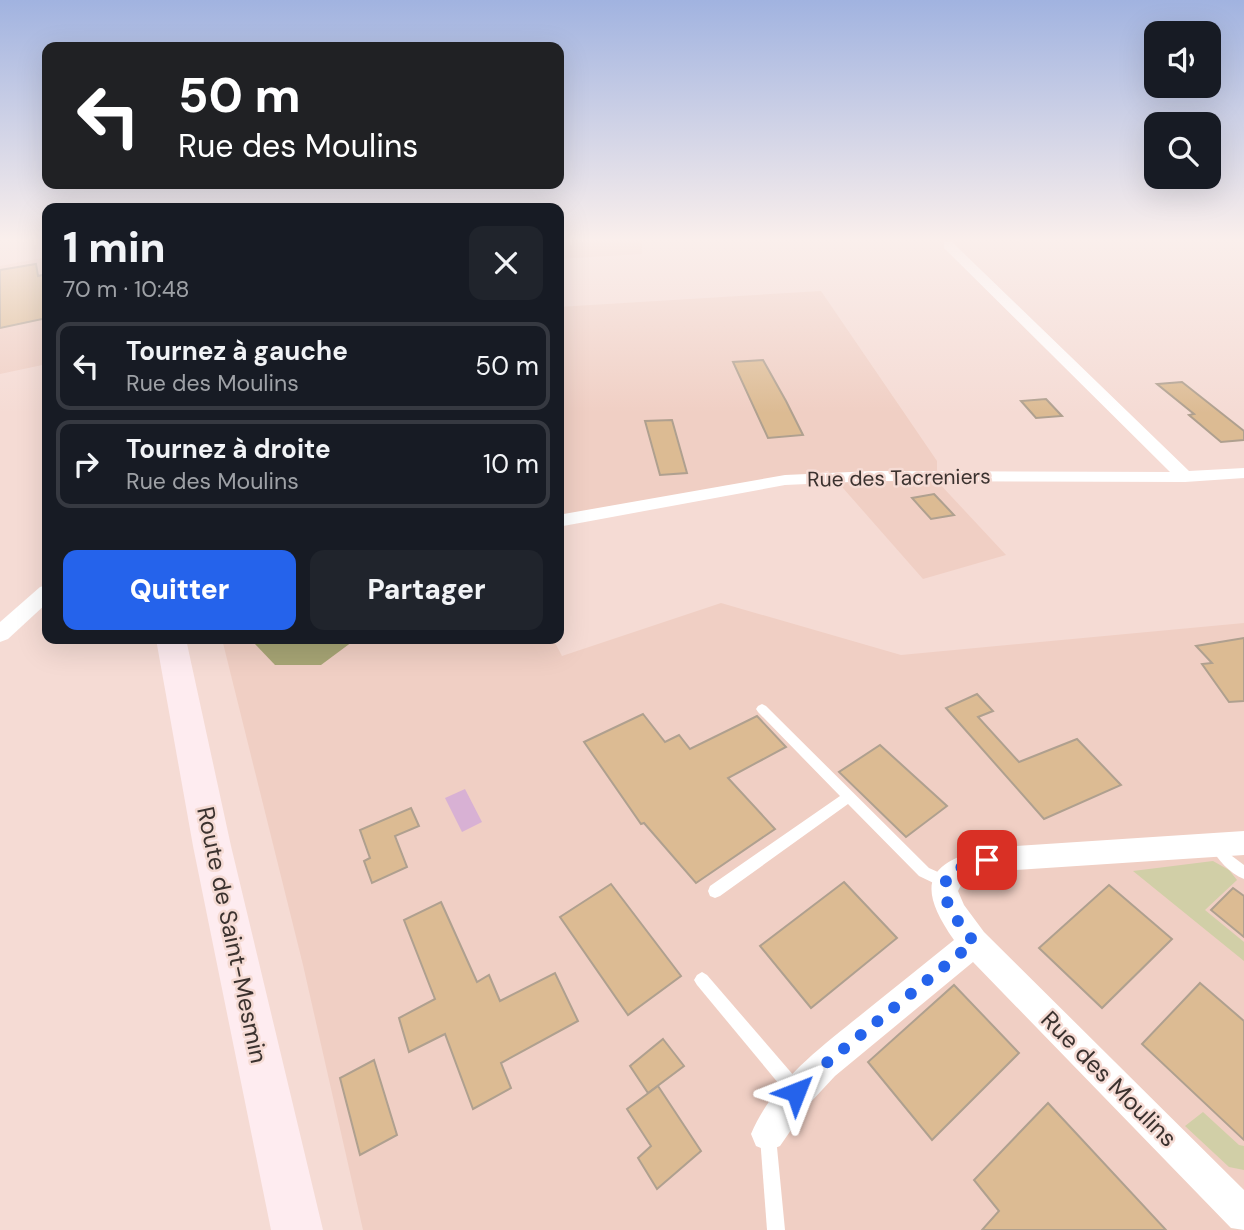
<!DOCTYPE html>
<html lang="fr">
<head>
<meta charset="utf-8">
<style>
  body { margin:0; font-family:"DM Sans",sans-serif; background:#20242c; color:#f1f3f6; height:100vh; display:flex; flex-direction:column; font-size:26px; white-space:nowrap }
  * { box-sizing:border-box; margin:0 }
  p { font-size:23px; color:#9ea1a6 }
  .icon { flex:none; width:38px; height:38px; fill:none; stroke:currentColor; stroke-width:2; stroke-linecap:round; stroke-linejoin:round }
  .map { position:relative; flex:1; overflow:hidden }
  .drawer { position:absolute; left:42px; top:203px; width:522px; height:441px; display:flex; flex-direction:column; background:#171b24; border-radius:14px; box-shadow:0 7px 28px #0002 }
  .drawer>* { flex:none }
  .banner { position:absolute; left:42px; top:42px; width:522px; height:147px; border-radius:14px; box-shadow:0 7px 28px #0002; background:#202124; color:#fff; overflow:hidden }
  .controls { position:absolute; left:1144px; top:21px; display:grid; gap:14px }
  .controls a { display:grid; place-items:center; width:77px; height:77px; border-radius:14px; background:#171b24; box-shadow:0 7px 28px #0002; font-size:35px }
  .pin { position:absolute; display:grid; place-items:center; width:60px; height:60px; color:#fff; margin:-30px; border-radius:14px; box-shadow:0 4px 10px #0006 }
  .me { position:absolute; width:77px; margin:-38px; rotate:45deg; stroke-linejoin:round; filter:drop-shadow(0 0 5px #0008) }
  .turn { display:flex; align-items:center; gap:24px; height:147px; padding:0 21px; font-size:32px }
  .turn .icon { width:91px; height:91px; stroke-width:2.5 }
  .turn b { display:block; font-size:49px; line-height:60px }
  .round { display:grid; place-items:center; flex:none; width:74px; height:74px; border-radius:14px; background:#20242c }
  .headline { display:flex; align-items:center; justify-content:space-between; height:119px; padding:0 21px }
  h1 { font-size:42px; font-weight:800; line-height:52px }
  .cta { display:flex; gap:14px; margin-top:auto; padding:14px 21px }
  .cta a { flex:1; height:80px; border-radius:14px; background:#2563eb; color:#fff; font-size:28px; font-weight:800; line-height:80px; text-align:center }
  .cta a+a { background:#20242c; color:#f1f3f6 }
  ul { padding:0; list-style:none }
  li { display:flex; align-items:center; gap:21px; height:88px; margin:0 14px 10px; padding:0 7px; border:4px solid #363941; border-radius:14px }
  li div { flex:1 }
  li b { display:block; font-size:26px }
  li em { font-style:normal }
  .map>svg:first-child { display:block }
</style>
</head>
<body>
<div class="map">
<svg width="1244" height="1230" viewBox="0 0 1244 1230">
  <rect width="100%" height="100%" fill="#f5dbd4"/>
  <g fill="#f0cfc4">
    <polygon points="558,241 642,241 642,254 558,259"/>
    <polygon points="47,257 47,364 0,374 0,266"/>
    <polygon points="821,291 937,461 937,481 1006,555 923,579 828,471 558,527 558,307"/>
    <polygon points="721,603 901,655 1244,623 1244,1230 363,1230 303,965 222,639 553,639 562,656"/>
  </g>
  <g fill="#d1cfa7">
    <polygon points="1213,861 1229,870 1237,880 1205,910 1244,942 1244,961 1133,871"/>
    <polygon points="1203,1112 1239,1145 1244,1146 1244,1170 1229,1167 1185,1126"/>
  </g>
  <polygon fill="#a7a575" points="254,639 356,639 321,665 275,665 255,644"/>
  <polygon fill="#d8b1d4" points="465,789 482,822 462,832 445,798"/>
  <g fill="#dcbb93" stroke="#afa08f" stroke-width="2">
    <polygon points="36,264 38,276 47,274 47,318 0,328 0,270"/>
    <polygon points="763,360 786,401 803,435 768,438 733,362"/>
    <polygon points="1182,382 1244,431 1244,440 1221,442 1189,415 1194,414 1157,384"/>
    <polygon points="1046,399 1062,416 1036,418 1021,401"/>
    <polygon points="672,420 687,473 660,475 645,421"/>
    <polygon points="934,494 954,515 931,519 912,498"/>
    <polygon points="1244,638 1244,701 1229,702 1202,664 1212,663 1196,646"/>
    <polygon points="977,694 993,711 978,717 1019,762 1077,739 1121,785 1044,819 946,708"/>
    <polygon points="643,714 665,742 679,735 690,749 757,716 786,747 728,778 775,829 696,883 644,823 641,824 584,742"/>
    <polygon points="880,745 947,806 906,837 839,772"/>
    <polygon points="411,808 419,826 395,836 407,867 372,883 364,861 370,858 360,830"/>
    <polygon points="844,882 897,938 811,1008 760,946"/>
    <polygon points="611,884 681,976 628,1015 560,917"/>
    <polygon points="1109,885 1172,939 1102,1008 1039,948"/>
    <polygon points="1233,888 1244,896 1244,937 1211,910"/>
    <polygon points="441,902 477,982 489,975 500,1001 555,973 578,1021 501,1063 511,1088 473,1109 445,1034 409,1052 399,1018 435,999 404,920"/>
    <polygon points="1200,983 1244,1021 1244,1140 1142,1044"/>
    <polygon points="954,985 1019,1053 932,1140 868,1062"/>
    <polygon points="663,1039 684,1066 648,1093 630,1066"/>
    <polygon points="374,1060 397,1135 360,1155 340,1078"/>
    <polygon points="658,1086 701,1151 657,1189 638,1158 651,1146 627,1109"/>
    <polygon points="1048,1103 1166,1230 982,1230 999,1211 974,1180"/>
  </g>
  <g fill="none" stroke-linecap="round" stroke-linejoin="round">
    <g fill="#fff" fill-rule="evenodd">
      <polygon points="762,704 766,706 929,868 949,877 951,882 949,887 944,888 919,876 848,804 720,896 715,898 710,896 708,891 710,886 840,796 758,712 756,709 758,706"/>
      <path d="M1217,840L1222,842L1232,856L1244,865V879C1229,873 1218,860 1210,846L1212,842Z"/>
      <polygon points="702,972 707,975 801,1084 803,1090 801,1096 795,1098 789,1096 697,985 694,980 697,975"/>
      <polygon points="768,1129 774,1131 776,1137 785,1230 767,1230 760,1137 762,1131"/>
    </g>
    <g fill="#fff" fill-rule="evenodd">
      <polygon points="944,242 952,242 1189,471 1244,468 1244,478 1185,482 873,481 785,485 558,527 558,515 785,475 873,471 1170,472 944,248"/>
      <polygon points="47,585 47,603 8,639 0,642 0,622 40,587"/>
      <path d="M1244,831V855L987,872L963,881L958,891L964,905L984,932L1244,1190V1230L1231,1228L973,962L835,1076L809,1104L780,1146L768,1151L756,1146L751,1134C773,1082 820,1048 862,1014C893,989 924,964 954,940C917,887 924,863 987,848Z"/>
    </g>
    <polygon fill="#feecf0" fill-rule="evenodd" points="156,639 186,639 231,846 323,1230 271,1230 193,846"/>
  </g>
  <linearGradient id="sky" x2="0" y2="1"><stop stop-color="#a1b3e0"/><stop offset="0.58" stop-color="#faefec"/><stop offset="1" stop-color="#faefec" stop-opacity="0"/></linearGradient>
  <rect width="1244" height="413" fill="url(#sky)"/>
  <g fill="none" stroke-linecap="round" stroke-linejoin="round">
    <path stroke="#2563eb" stroke-width="12" stroke-dasharray="0 21.6" d="M796,1092L824,1065L974,942C943,904 922,871 987,860"/>
  </g>
  <g text-anchor="middle" stroke-width="5" stroke-linejoin="round" paint-order="stroke">
    <g font-size="21" fill="#3b322f" stroke="#f5dbd4">
      <text transform="translate(899 478) rotate(-1)" y="7">Rue des Tacreniers</text>
    </g>
    <g font-size="24" fill="#3b322f" stroke="#f5dbd4">
      <text transform="translate(232 935) rotate(78)" y="8">Route de Saint-Mesmin</text>
      <text transform="translate(1109 1079) rotate(45)" y="8">Rue des Moulins</text>
    </g>
  </g>
</svg>
<div class="controls">
<a><svg class="icon" aria-label="sound" viewBox="0 0 24 24"><path d="M4 9h4l5-4v14l-5-4H4zM17 9q2 3 0 6"/></svg></a>
<a><svg class="icon" aria-label="search" viewBox="0 0 24 24"><circle cx="10" cy="10" r="6"/><path d="M15 15l6 6"/></svg></a>
</div>
<div class="pin" style="left:987px;top:860px;background:#d93025"><svg class="icon" aria-label="arrive" viewBox="0 0 24 24"><path d="M6 21V4h12l-3 4 3 4H6"/></svg></div>
<svg class="me" style="left:796px;top:1092px" viewBox="-20 -20 40 40"><path d="M0-17L14 15 0 8-14 15z" fill="#2563eb" stroke="#fff" stroke-width="4"/></svg>
<div class="banner">
<div class="turn"><svg class="icon" aria-label="left" viewBox="0 0 24 24"><path d="M17 20v-9H6M10 6l-5 5 5 5"/></svg><div><b>50 m</b>Rue des Moulins</div></div>
</div>
<section class="drawer">
<div class="headline"><div><h1>1 min</h1><p>70 m · 10:48</p></div><a class="round"><svg class="icon" aria-label="close" viewBox="0 0 24 24"><path d="M6 6l12 12M18 6L6 18"/></svg></a></div>
<ul>
<li><svg class="icon" aria-label="left" viewBox="0 0 24 24"><path d="M17 20v-9H6M10 6l-5 5 5 5"/></svg><div><b>Tournez à gauche</b><p>Rue des Moulins</p></div><em>50 m</em></li>
<li><svg class="icon" aria-label="right" viewBox="0 0 24 24"><path d="M7 20v-9h11M14 6l5 5-5 5"/></svg><div><b>Tournez à droite</b><p>Rue des Moulins</p></div><em>10 m</em></li>
</ul>
<div class="cta"><a>Quitter</a><a>Partager</a></div>
</section>
</div>
</body>
</html>
